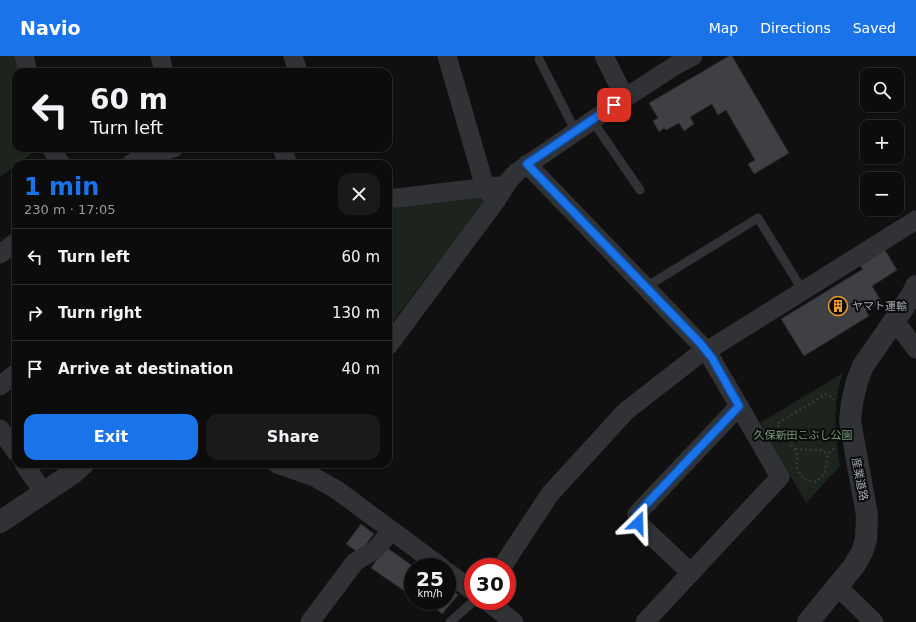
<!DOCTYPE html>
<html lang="en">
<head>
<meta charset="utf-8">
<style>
  body { margin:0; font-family:"DejaVu Sans","Noto Sans JP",sans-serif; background:#1a1a1b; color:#f1f3f6; height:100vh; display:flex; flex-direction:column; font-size:15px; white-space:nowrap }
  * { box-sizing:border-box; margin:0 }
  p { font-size:13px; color:#9a9b9d }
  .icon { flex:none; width:22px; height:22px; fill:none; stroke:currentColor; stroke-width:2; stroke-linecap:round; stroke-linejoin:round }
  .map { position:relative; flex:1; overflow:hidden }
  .sheet { position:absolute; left:12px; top:104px; width:380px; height:308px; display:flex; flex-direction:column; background:#0c0c0d; border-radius:12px; box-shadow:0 1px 3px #0004,0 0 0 1px #2c2c2e }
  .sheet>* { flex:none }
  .top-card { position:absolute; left:12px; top:12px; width:380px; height:84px; border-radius:12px; box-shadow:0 1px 3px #0004,0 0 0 1px #2c2c2e; background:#0c0c0d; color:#f1f3f6; overflow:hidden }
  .tools { position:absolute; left:860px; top:12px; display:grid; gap:8px }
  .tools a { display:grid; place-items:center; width:44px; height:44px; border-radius:8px; background:#0c0c0d; box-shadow:0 1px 3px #0004,0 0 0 1px #2c2c2e; font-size:20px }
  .speed { position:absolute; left:404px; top:502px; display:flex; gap:8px; font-size:20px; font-weight:700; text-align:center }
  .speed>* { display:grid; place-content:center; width:52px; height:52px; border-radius:50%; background:#0c0c0d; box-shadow:0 1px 3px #0004,0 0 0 1px #2c2c2e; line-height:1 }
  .speed small { font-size:10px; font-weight:400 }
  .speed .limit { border:6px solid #d22; background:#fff; color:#111 }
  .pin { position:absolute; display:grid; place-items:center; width:34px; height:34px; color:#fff; margin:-17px; border-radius:8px; box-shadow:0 2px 6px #0006 }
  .me { position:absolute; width:44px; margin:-22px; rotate:22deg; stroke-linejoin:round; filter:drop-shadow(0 0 3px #0008) }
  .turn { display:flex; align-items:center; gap:14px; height:84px; padding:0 12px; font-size:18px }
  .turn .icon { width:52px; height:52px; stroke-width:2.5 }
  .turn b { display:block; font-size:28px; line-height:34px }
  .round { display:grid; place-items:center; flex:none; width:42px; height:42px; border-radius:12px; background:#1a1a1b }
  .head { display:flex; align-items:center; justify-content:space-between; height:68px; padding:0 12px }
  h1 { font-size:24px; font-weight:700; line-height:30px; color:#1a73e8 }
  .primary-button { display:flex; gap:8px; margin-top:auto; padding:8px 12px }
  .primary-button a { flex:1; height:46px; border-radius:12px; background:#1a73e8; color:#fff; font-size:16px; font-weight:700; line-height:46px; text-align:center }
  .primary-button a+a { background:#1a1a1b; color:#f1f3f6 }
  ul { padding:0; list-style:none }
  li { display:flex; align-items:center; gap:12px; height:56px; padding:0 12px; border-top:1px solid #2c2c2e }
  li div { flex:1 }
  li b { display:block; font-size:15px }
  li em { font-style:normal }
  header { display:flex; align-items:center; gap:24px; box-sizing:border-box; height:56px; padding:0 20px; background:#1a73e8; color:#fff }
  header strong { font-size:19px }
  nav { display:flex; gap:22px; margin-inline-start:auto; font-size:14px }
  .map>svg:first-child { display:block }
</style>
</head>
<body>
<header>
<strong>Navio</strong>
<nav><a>Map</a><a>Directions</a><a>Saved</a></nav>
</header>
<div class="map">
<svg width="916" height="566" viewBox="0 0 916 566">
  <rect width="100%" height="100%" fill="#101011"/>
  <g fill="#1c241d">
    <polygon points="0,0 14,0 19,16 16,16 16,92 39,92 0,121"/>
    <polygon points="480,141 483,147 388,272 388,152"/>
    <path d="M843,317C832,348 835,378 840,410L806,447L760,367Z"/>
  </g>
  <g fill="#3f4044" stroke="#2a2a2d">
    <polygon points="729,0 732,0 789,97 754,118 748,108 755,104 726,54 718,59 712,48 690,61 694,68 684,75 679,67 666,74 664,72 659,76 653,65 658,62 649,47"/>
    <polygon points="885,194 897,214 872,230 881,245 866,255 869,260 804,300 781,263 863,213 860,210"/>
    <polygon points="361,468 374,478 359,497 346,488"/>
    <polygon points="386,491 414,511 413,526 406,536 371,512"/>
    <polygon points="447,530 458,539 442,558 427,545 447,545"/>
  </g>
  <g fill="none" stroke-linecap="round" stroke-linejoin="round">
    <g stroke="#37393d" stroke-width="2.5" stroke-dasharray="2 3" stroke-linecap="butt">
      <polyline points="783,376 798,399 796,411 803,423 816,426 825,417 828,398 835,392"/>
      <polyline points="776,381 783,376 777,368 826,338 833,342 833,344"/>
      <polyline points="795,393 810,394 819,393 828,398"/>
    </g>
    <g stroke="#313236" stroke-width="9">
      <polyline points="539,3 576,76"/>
      <polyline points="592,64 640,134"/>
      <polyline points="646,231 758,162 803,235"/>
      <polyline points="450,566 474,545"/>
    </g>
    <g stroke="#313236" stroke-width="19">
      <polyline points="24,0 28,16"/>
      <polyline points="160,0 164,16"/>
      <polyline points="293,0 298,16"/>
      <polyline points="447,0 485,131 495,146"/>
      <polyline points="604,0 625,42"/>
      <polyline points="51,92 61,108"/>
      <polyline points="282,92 288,108"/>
      <polyline points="131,108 143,101 174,92"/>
      <polyline points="527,108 707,295 780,421 645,566"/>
      <polyline points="388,143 498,130"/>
      <polyline points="0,198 16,186"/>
      <polyline points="895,265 916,293"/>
      <polyline points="388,290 495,146 510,123 517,116 625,42 676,9 693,0"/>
      <polyline points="0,330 16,317"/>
      <polyline points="0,373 16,396"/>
      <polyline points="24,408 44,437"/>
      <polyline points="277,408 314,421 337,434 441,511"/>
      <polyline points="502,511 550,438 626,355 698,299 713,291 916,164"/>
      <polyline points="447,516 473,535"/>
      <polyline points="691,517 638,467 637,458 739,350"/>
      <polyline points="838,531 874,566"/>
      <polyline points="487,545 514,566"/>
      <polyline points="310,566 355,506 376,493 391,475"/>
    </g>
    <g stroke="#313236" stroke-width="22">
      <polyline points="0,466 73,417 83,408"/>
      <polyline points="808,566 854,510 862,496 866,484 867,459 850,365 852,347 857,325 863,310 912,239 916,230"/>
    </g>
  </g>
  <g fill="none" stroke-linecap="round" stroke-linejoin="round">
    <g stroke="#114b97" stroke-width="10">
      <polyline id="route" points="614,49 527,108 700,287 712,302 739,350 637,458 638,467"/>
    </g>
    <use href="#route" stroke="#1a73e8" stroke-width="7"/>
  </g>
  <defs>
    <g id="building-ring" transform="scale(1)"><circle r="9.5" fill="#0b0b0c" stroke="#ee9c2a" stroke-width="1.5"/><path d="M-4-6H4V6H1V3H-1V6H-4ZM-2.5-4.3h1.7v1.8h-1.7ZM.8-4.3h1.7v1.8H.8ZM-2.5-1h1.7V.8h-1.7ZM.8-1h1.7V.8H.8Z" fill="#ee9c2a"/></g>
  </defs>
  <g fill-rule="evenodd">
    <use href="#building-ring" x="838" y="250"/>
  </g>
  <g text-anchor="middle" stroke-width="4" stroke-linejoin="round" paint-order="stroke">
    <g font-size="11" fill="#a1a8b2" stroke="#0b0b0c" text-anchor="start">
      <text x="852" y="254">ヤマト運輸</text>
    </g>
    <g font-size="11" fill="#799d78" stroke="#0b0b0c">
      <text x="803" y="383">久保新田こぶし公園</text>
    </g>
    <g font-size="11" fill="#a1a8b2" stroke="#0b0b0c">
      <text transform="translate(860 423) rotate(79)" y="4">産業道路</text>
    </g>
  </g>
</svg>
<div class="tools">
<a><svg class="icon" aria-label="search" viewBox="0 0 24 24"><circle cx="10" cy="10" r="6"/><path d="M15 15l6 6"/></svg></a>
<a>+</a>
<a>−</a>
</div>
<div class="speed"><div>25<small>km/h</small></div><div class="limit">30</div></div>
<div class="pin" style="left:614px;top:49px;background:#d93025"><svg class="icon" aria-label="arrive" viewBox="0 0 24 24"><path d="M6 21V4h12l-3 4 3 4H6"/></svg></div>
<svg class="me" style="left:638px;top:467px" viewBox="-20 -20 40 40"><path d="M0-17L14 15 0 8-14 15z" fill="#1a73e8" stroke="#fff" stroke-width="4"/></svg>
<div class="top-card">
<div class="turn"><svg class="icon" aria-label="left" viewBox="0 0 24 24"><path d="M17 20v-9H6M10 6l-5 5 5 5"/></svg><div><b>60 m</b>Turn left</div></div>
</div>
<section class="sheet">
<div class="head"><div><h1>1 min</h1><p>230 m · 17:05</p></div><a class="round"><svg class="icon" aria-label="close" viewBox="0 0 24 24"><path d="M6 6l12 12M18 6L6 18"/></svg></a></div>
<ul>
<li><svg class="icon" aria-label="left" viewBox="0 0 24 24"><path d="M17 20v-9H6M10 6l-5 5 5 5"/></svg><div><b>Turn left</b></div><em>60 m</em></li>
<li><svg class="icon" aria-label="right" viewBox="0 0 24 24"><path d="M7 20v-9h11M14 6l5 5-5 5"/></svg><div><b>Turn right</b></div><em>130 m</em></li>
<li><svg class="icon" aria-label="arrive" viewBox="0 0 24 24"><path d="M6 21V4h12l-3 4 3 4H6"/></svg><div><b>Arrive at destination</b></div><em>40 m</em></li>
</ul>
<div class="primary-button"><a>Exit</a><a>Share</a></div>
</section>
</div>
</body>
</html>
